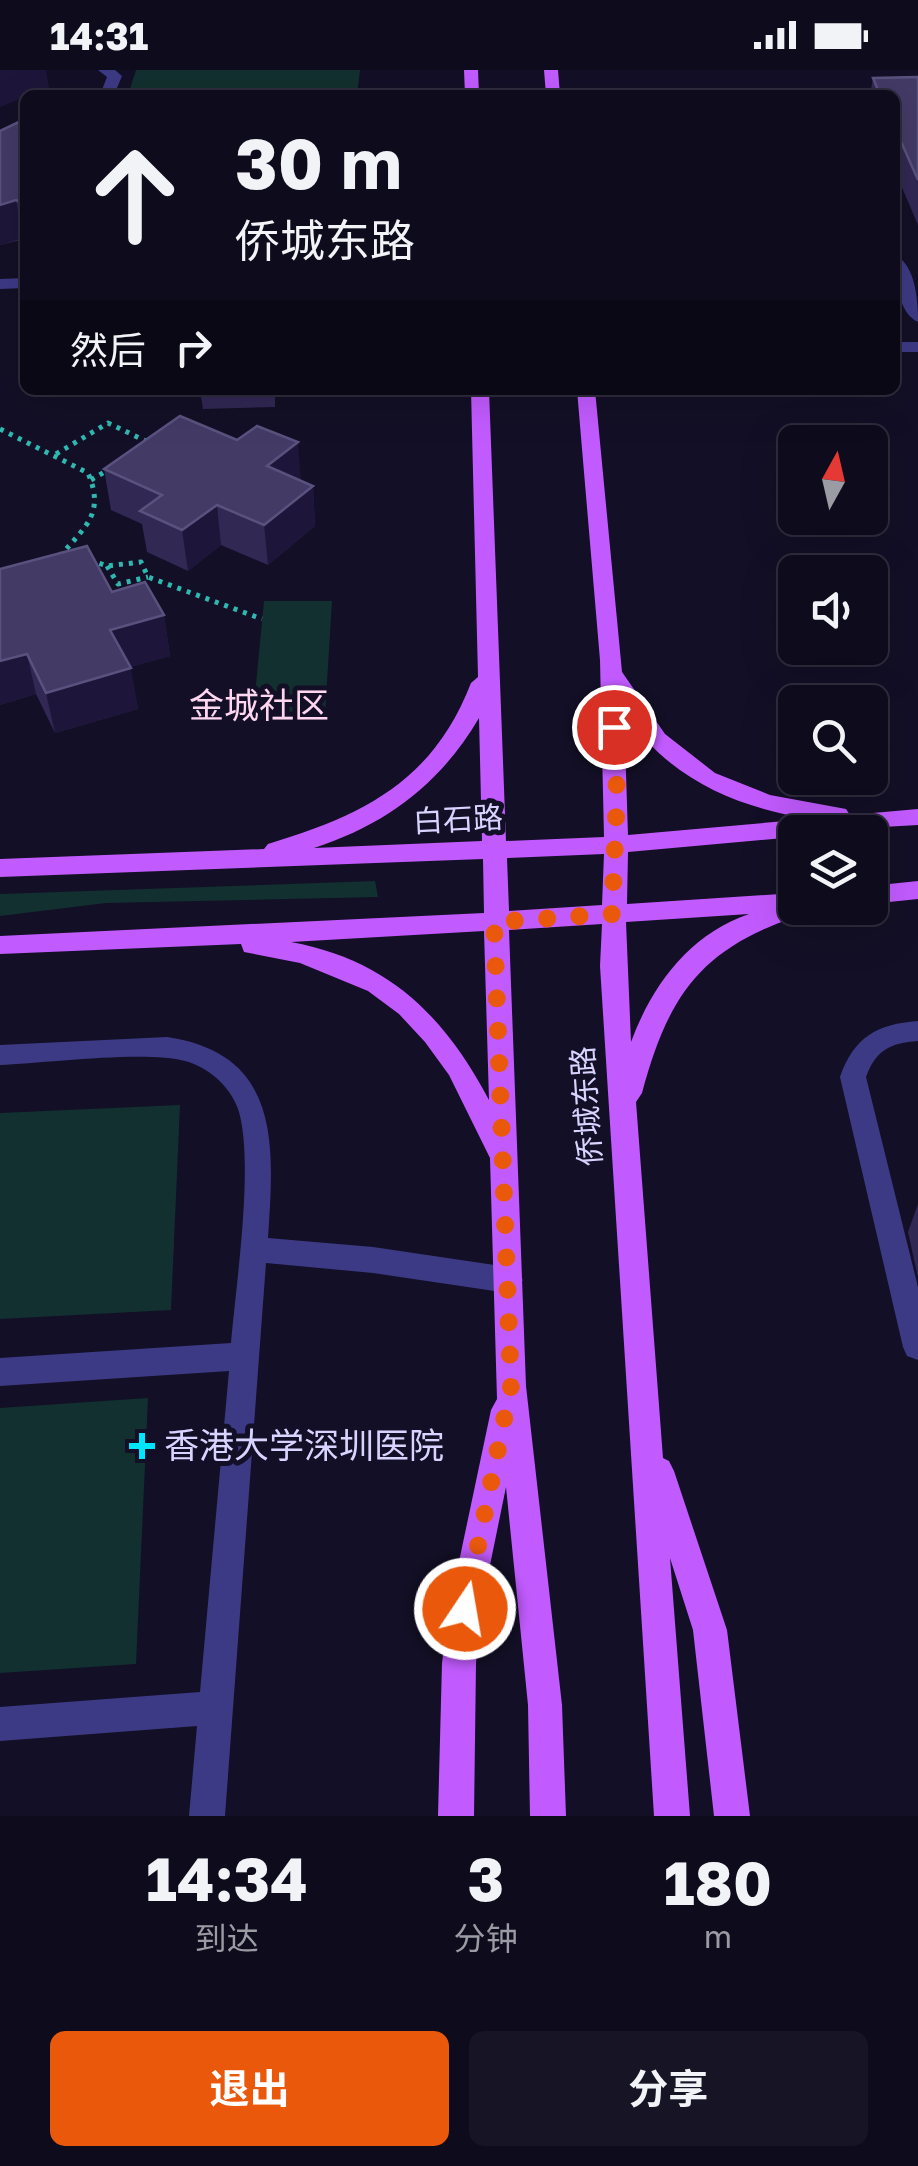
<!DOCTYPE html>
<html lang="zh">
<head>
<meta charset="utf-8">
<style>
  body { margin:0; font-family:"Golos Text","Noto Sans SC",sans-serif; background:#171425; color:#f1f3f6; height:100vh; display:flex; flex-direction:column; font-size:38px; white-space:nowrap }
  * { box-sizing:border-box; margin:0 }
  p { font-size:32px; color:#9b9ba3 }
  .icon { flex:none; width:55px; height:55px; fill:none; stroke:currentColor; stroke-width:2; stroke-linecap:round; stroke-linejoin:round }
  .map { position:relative; height:1746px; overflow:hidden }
  .sheet { display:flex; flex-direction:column; background:#0e0b1c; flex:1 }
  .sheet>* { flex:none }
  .top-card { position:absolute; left:20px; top:20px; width:880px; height:305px; border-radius:15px; box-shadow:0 10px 40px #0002,0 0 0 2px #2e2b3b; background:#0e0b1c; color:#f1f3f6; overflow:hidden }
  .needle { width:65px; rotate:8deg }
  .fabs { position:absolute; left:778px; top:355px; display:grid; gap:20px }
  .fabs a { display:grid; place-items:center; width:110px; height:110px; border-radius:15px; background:#0e0b1c; box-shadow:0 10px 40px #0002,0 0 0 2px #2e2b3b; font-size:50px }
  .pin { position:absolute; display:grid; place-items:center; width:85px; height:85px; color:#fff; margin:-42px; border:5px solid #fff; border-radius:50%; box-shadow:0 2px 10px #0007 }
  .me { position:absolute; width:110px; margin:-55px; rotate:12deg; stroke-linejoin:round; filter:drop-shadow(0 0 8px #0008) }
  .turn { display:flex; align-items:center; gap:35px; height:210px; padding:0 50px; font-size:45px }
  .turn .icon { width:130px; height:130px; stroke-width:2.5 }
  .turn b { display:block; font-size:70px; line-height:85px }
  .then { display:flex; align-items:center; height:95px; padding:0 50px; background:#0003; gap:20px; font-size:38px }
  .eta { display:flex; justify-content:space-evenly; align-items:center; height:170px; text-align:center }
  .eta b { font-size:60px; font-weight:700; line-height:70px }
  .cta { display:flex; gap:20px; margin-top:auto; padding:20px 50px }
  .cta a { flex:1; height:115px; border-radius:15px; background:#ea580c; color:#fff; font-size:40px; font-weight:700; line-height:115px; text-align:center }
  .cta a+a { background:#171425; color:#f1f3f6 }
  .status { display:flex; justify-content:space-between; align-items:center; height:70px; padding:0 50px; background:#0e0b1c; direction:ltr }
  .status svg { height:28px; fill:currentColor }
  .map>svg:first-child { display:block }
</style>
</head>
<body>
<div class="status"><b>14:31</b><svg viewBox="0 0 49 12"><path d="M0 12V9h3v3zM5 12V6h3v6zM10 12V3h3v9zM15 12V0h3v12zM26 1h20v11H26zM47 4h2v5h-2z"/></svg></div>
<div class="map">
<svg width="918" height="1746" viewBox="0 0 918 1746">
  <rect width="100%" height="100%" fill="#130f26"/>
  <g fill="#12302f">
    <polygon points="136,0 360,0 357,25 128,25"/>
    <polygon points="264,531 332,531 325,645 253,645"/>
    <polygon points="375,811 378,827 106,833 0,846 0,824"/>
    <polygon points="180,1035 171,1240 0,1249 0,1043"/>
    <polygon points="148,1328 136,1594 0,1603 0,1338"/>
  </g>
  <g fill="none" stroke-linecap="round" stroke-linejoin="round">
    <g stroke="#2fb8b0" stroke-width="5" stroke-dasharray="4 6" stroke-linecap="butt">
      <path d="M0,359L88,403C105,443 86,456 61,485"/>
      <polyline points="56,384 108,353 150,373"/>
      <polyline points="91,410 111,398"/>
      <polyline points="90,490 107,496 141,492 148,507 262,549"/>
      <polyline points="107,496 118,514 148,507"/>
    </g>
    <g fill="#3d3a85" fill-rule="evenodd">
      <polygon points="98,0 115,0 122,6 114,25 100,25 107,7"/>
      <path d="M895,185C916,195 918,232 918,252C897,243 895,205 895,185Z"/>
      <polygon points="25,208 25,218 0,219 0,209"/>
      <rect x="895" y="272" width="23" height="10"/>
      <path d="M918,951V971C890,973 876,980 866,1007L918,1217V1290L907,1286L903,1277L840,1007C854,967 877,954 918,951Z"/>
      <path d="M167,967C282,984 274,1076 268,1168L373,1177L508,1197L518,1201L523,1210L518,1219L508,1223L373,1203L266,1193L225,1746H189L197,1656L0,1671V1637L200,1622L229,1301L0,1316V1288L231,1273C236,1214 254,1096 239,1042C232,1018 209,997 185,991C147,980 44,993 0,995V975Z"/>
    </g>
    <g fill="#c25bff" fill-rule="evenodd">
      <polygon points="464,0 478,0 479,25 465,25"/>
      <polygon points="544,0 558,0 560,25 546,25"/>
      <path d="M471,320H489L506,771L604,767L600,590L577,320H595L622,602L665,664L715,703L770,725L846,739L850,745L918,739V755L795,762V767L628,782L627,834L795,823V838H804L796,841L793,848C698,880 667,930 642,1023L636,1032L663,1388L669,1391L674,1401L727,1560L750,1746H714L693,1560L670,1488L690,1746H654L600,896L602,854L509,860L526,1316L562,1635L566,1746H530L528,1635L506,1417L481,1539L476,1593L474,1746H438L442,1593L449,1539L491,1340L497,1329L490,1088L449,1005L425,972L399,944L368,921L300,893L244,882L241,874L0,884V866L484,843L483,789L0,807V789L264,779L268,774C364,745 433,711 471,613L478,607ZM624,641C666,707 733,736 808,749L628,765ZM479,648L482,771L314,778C387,754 440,714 479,648ZM604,784L602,835L509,841L507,788ZM749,844C690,864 652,915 631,972L626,852ZM484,861L489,1030C444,945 388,890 291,872Z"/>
      <polygon points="918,811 918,829 870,834 870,816"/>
    </g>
  </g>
  <g fill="#312854">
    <polygon points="918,7 918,155 895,101 895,25 870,25 873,8"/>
    <polygon points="25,49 25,169 0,175"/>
    <polygon points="200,320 275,320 275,337 203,339"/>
    <polygon points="104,399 301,411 313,416 315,456 268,495 221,475 188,501 147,482 142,454 111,440"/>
    <polygon points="0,499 112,522 164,545 170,586 130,597 138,639 55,663 36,624 0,635"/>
    <polygon points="918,1134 918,1208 908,1162"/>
  </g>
  <g fill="#1d163a">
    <polygon points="0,0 46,0 49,18 30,25 25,25 25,27 0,37"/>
    <polygon points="16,130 23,168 0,175 0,135"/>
    <polygon points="298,372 301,412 267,396"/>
    <polygon points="313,416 315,456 268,495 264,455"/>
    <polygon points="217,435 221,475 188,501 182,460"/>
    <polygon points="164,545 170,586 117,601 110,560"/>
    <polygon points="27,584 36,624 0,635 0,591"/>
    <polygon points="131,598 138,639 55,663 46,623"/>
  </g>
  <g fill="#433a66" stroke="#5a527e" stroke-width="2.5">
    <polygon points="918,7 918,110 895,58 895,25 880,25 873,8"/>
    <polygon points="25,49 25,134 16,130 0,135 0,61"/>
    <polygon points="180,346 237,370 257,356 298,372 267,396 313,416 264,455 217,435 182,460 140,441 162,425 104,399"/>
    <polygon points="87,476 112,522 145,512 164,545 110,560 131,598 46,623 27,584 0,591 0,499"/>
  </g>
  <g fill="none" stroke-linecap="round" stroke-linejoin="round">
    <polyline stroke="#ea580c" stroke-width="18" stroke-dasharray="0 32.4" points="465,1539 511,1316 494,852 612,844 617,724 614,657"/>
  </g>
  <path fill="#00e5ff" stroke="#130f26" stroke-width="4" d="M137 1361h10v10h10v10h-10v10h-10v-10h-10v-10h10z"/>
  <g text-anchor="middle" stroke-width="10" stroke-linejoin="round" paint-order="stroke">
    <g font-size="30" fill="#d9d4ff" stroke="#130f26">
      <text transform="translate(458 750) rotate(-3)" y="10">白石路</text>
      <text transform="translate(587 1036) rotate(-94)" y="10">侨城东路</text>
    </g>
    <g font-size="35" fill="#ffd6f0" stroke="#130f26">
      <text x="259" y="648">金城社区</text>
    </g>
    <g font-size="35" fill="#d9d4ff" stroke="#130f26" text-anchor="start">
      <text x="164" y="1388">香港大学深圳医院</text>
    </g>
  </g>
</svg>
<div class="fabs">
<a><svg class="needle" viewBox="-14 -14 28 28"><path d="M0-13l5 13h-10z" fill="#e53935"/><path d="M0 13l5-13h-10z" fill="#9b9ba3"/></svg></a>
<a><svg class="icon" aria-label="sound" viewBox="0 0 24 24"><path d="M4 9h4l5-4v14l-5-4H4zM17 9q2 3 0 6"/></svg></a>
<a><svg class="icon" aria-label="search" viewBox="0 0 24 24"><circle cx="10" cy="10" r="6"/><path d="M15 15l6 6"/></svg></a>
<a><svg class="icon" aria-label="layers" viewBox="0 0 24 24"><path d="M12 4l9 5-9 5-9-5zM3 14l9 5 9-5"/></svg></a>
</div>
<div class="pin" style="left:614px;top:657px;background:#d93025"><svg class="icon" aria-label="arrive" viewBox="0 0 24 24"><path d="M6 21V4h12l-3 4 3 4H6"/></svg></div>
<svg class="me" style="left:465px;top:1539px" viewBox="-20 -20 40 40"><circle r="17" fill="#ea580c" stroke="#fff" stroke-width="3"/><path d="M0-11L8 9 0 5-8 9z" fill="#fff"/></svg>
<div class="top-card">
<div class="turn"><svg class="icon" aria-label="ahead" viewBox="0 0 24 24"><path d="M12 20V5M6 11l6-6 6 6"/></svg><div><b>30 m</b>侨城东路</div></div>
<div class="then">然后<svg class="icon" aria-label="right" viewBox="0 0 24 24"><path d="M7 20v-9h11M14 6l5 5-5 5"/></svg></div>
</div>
</div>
<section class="sheet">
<div class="eta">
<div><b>14:34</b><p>到达</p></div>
<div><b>3</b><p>分钟</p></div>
<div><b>180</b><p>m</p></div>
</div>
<div class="cta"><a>退出</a><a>分享</a></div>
</section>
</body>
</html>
